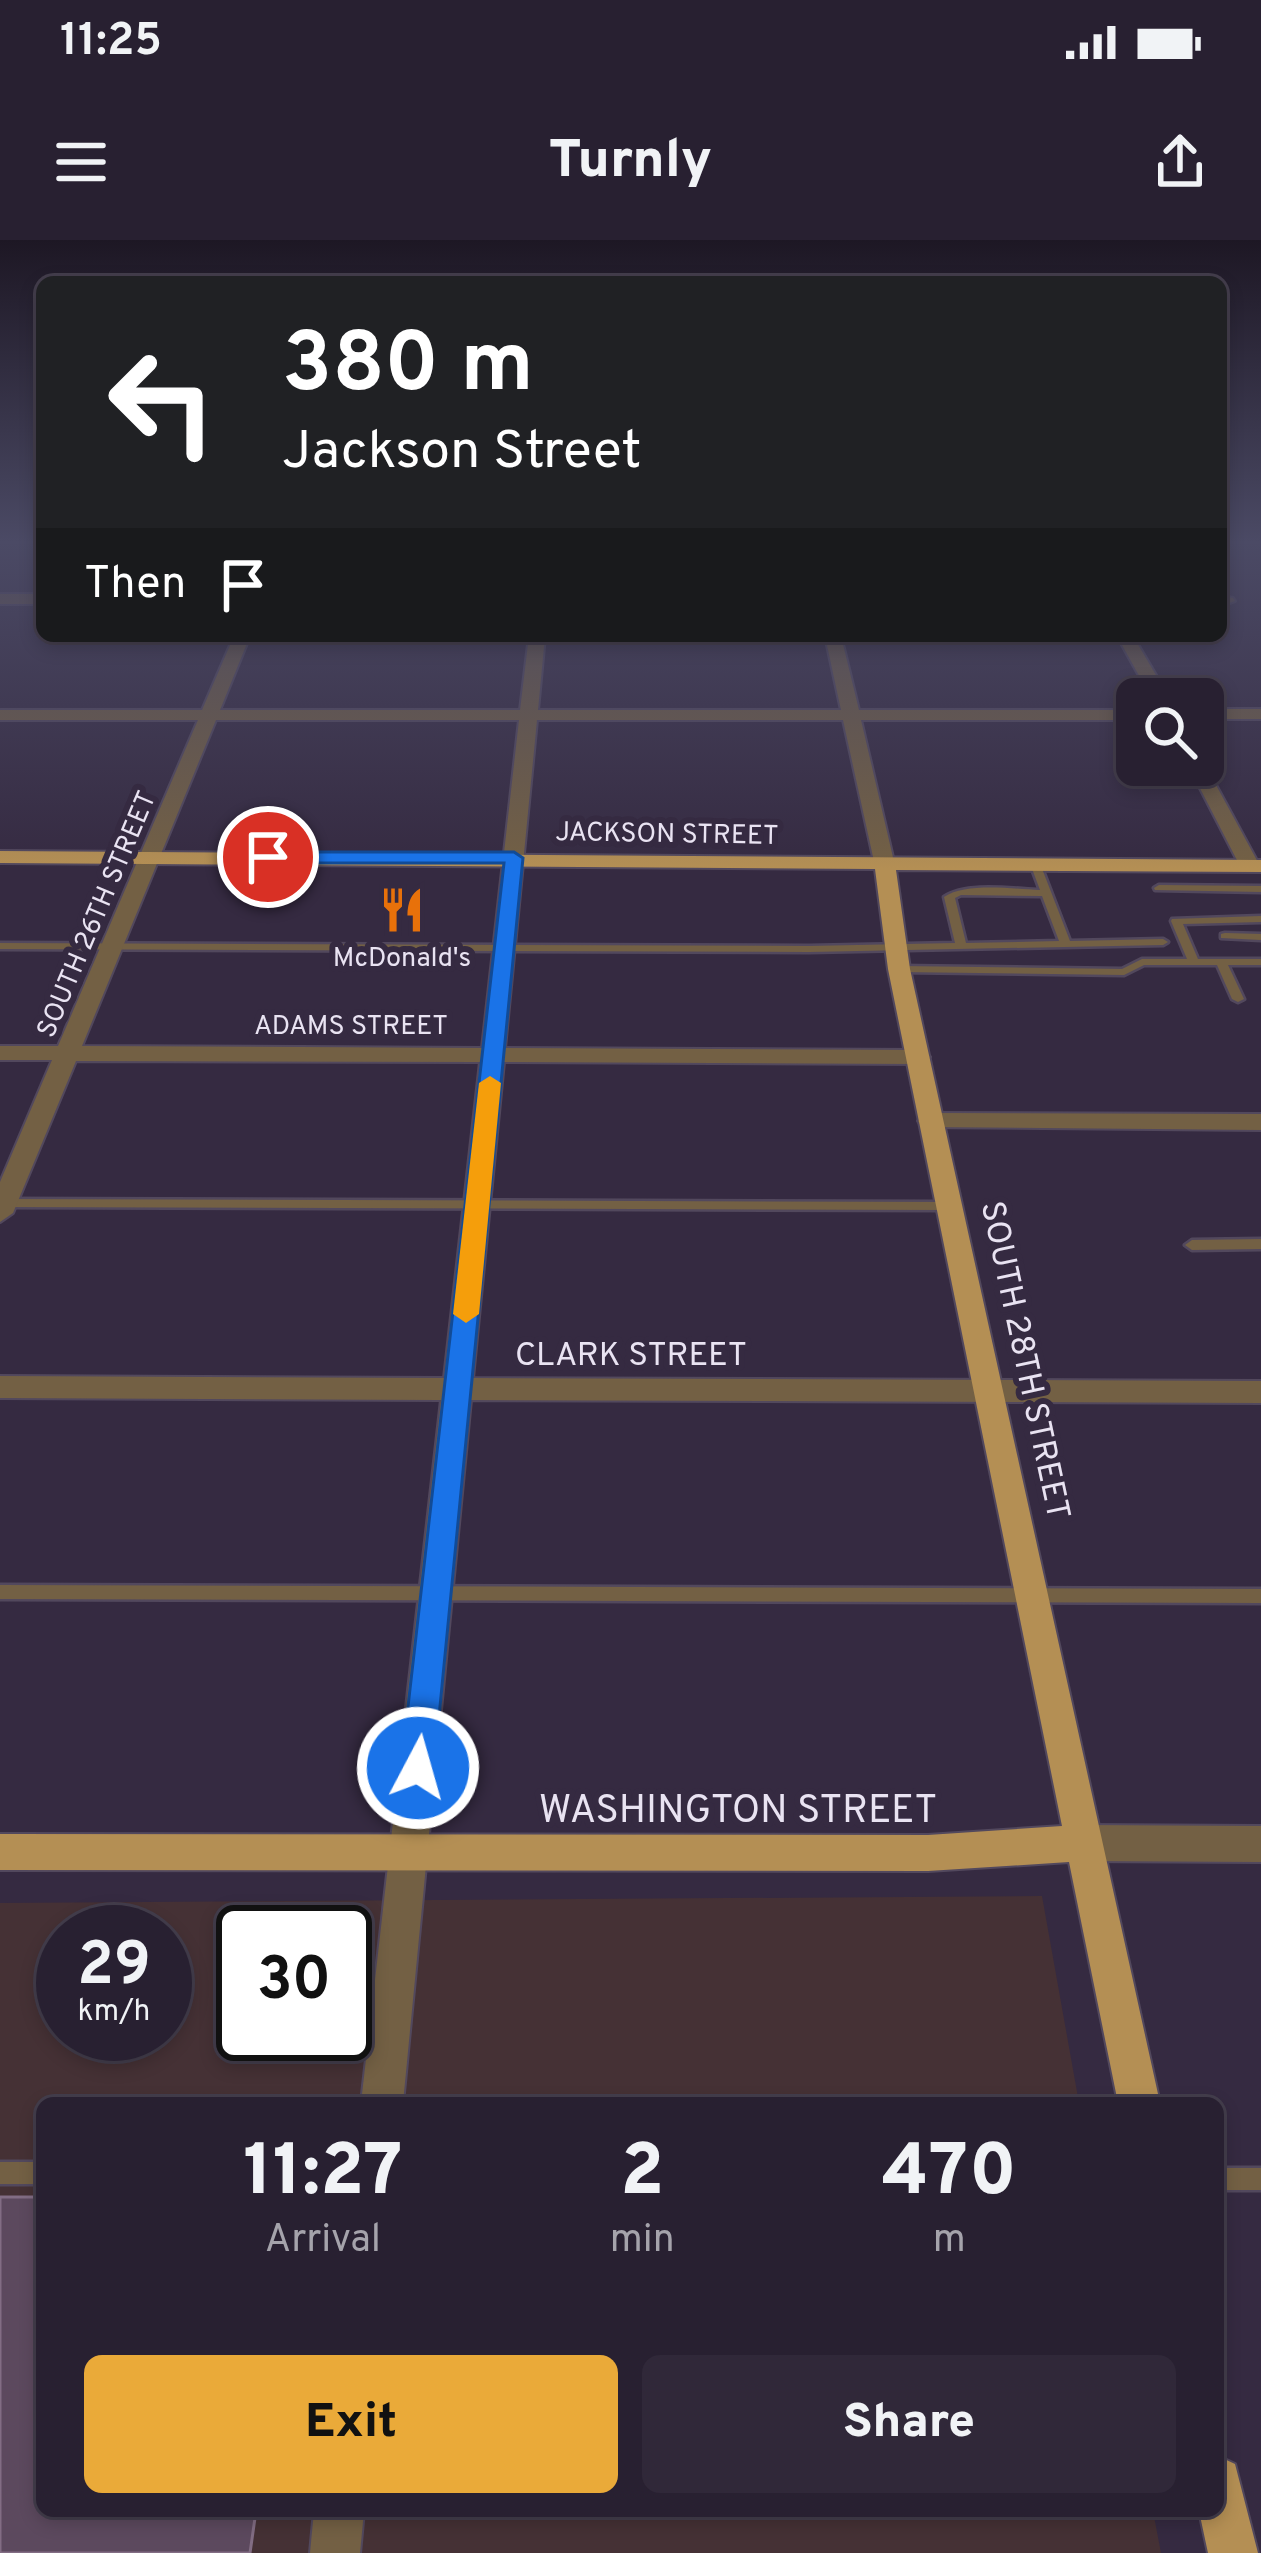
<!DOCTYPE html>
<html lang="en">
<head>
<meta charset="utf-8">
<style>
  body { margin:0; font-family:Overpass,sans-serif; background:#302839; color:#f1f3f6; height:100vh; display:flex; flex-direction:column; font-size:45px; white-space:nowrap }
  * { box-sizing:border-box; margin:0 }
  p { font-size:39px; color:#a5a3ab }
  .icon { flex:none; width:66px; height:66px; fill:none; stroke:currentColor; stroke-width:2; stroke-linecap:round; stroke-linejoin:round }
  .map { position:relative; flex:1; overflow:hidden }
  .drawer { position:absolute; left:36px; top:1857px; width:1188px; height:420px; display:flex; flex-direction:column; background:#282031; border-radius:18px; box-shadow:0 6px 18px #0003,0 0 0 3px #443e4d }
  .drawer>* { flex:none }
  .hud { position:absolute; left:36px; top:36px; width:1191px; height:366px; border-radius:18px; box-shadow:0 6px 18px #0003,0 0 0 3px #443e4d; background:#202124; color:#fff; overflow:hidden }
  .tools { position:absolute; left:1116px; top:438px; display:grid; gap:24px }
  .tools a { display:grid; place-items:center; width:108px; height:108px; border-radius:18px; background:#282031; box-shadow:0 6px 18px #0003,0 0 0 3px #443e4d; font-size:60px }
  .speed { position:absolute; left:36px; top:1665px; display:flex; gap:24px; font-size:60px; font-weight:700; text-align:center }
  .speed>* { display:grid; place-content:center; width:156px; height:156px; border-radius:50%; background:#282031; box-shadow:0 6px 18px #0003,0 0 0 3px #443e4d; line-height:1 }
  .speed small { font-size:30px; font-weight:400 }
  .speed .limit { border:6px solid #111; border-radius:18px; background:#fff; color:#111 }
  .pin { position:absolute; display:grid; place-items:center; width:102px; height:102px; color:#fff; margin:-51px; border:6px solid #fff; border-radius:50%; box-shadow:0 3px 12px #0007 }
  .me { position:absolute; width:132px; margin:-66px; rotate:6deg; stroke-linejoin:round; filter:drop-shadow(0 0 9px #0008) }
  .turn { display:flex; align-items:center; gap:42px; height:252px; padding:0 48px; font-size:54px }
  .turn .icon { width:156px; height:156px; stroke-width:2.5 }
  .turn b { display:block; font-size:84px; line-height:102px }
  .then { display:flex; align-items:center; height:114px; padding:0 48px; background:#0003; gap:24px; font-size:45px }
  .eta { display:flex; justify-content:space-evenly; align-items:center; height:204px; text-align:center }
  .eta b { font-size:72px; font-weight:800; line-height:84px }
  .action { display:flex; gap:24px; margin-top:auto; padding:24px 48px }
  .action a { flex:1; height:138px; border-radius:18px; background:#eaaa39; color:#111; font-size:48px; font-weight:800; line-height:138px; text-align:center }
  .action a+a { background:#302839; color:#f1f3f6 }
  .status { display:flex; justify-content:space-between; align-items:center; height:84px; padding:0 60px; background:#282031; direction:ltr }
  .status svg { height:33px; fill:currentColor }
  header { display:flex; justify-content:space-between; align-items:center; height:156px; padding:0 48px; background:#282031; font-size:54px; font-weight:800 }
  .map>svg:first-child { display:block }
</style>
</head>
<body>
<div class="status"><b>11:25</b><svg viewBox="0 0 49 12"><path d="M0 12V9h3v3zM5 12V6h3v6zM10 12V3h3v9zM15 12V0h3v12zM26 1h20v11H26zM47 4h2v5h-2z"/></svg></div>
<header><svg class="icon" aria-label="menu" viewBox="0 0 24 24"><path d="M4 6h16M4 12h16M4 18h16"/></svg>Turnly<svg class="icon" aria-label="share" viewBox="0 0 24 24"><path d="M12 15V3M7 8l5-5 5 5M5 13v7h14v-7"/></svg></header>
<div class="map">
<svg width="1261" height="2313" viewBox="0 0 1261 2313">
  <rect width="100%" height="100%" fill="#352a41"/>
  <path fill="#453135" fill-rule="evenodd" d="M1042,1656L1079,1863H42V2271H1153L1161,2313H0V1663ZM63,1692H165V1794H63ZM243,1692H345V1794H243Z"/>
  <polygon fill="#5c495e" stroke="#826d84" stroke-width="3" points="0,1957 42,1957 42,2271 256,2271 250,2313 0,2313"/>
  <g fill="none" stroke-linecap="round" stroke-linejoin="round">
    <g stroke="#52485d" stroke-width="5">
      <g id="lane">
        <path d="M1032,624L1041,626L1070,701L1163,699L1168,702L1163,705L809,712L0,709V703L809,706L955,703L944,657C966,642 1012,649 1040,650L1031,626ZM961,655L1042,656L1059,701L966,703L955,658Z"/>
        <polygon points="1159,645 1261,646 1261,652 1155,650 1154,648"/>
        <polygon points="1261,676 1261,682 1183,684 1198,719 1261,719 1261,725 1228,725 1244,759 1238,762 1232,759 1217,725 1144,725 1124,735 899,732 893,729 899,726 1122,729 1142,719 1187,719 1171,681 1172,679"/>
        <polygon points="1225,693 1261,694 1261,700 1221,698 1221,694"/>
        <polygon points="0,959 948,962 955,966 948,970 0,967"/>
        <polygon points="1261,999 1261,1009 1192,1010 1185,1005 1192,1000"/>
        <polygon points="0,1345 1261,1349 1261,1363 0,1359"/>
        <rect x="0" y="1922" width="42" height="22"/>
        <rect x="1218" y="1928" width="43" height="22"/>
      </g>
    </g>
    <g stroke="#52485d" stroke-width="4">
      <g id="street">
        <rect x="0" y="354" width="42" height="10"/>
        <polygon points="1221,356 1233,358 1235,361 1221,366"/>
        <path d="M234,396H250L220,470H520L529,396H545L538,470H841L825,396H841L859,470H1137V480H861L895,626L885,632L875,626L843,480H537L505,808L918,810L930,817L918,824L504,822L473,1138L1261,1141V1163L471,1160L403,1863H361L441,1160L0,1158V1136L444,1138L480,822L76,821L13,973L0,982V942L52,820H0V806H58L198,480H0V470H202ZM216,480H519L482,808L82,806Z"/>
        <polygon points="1117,396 1133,396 1170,459 1152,459"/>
        <rect x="1203" y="469" width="58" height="10"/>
        <polygon points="1203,521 1260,626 1257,630 1240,626 1188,525 1203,525"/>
        <polygon points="931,873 1261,874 1261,890 922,887 918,881"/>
        <polygon points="1081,1585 1261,1586 1261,1622 1081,1621 1068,1616 1062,1603 1068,1590"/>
        <polygon points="314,2271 364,2271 360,2313 310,2313"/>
      </g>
    </g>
    <g stroke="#52485d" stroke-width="4">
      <g id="primary">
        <polygon points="0,611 1261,620 1261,632 896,630 910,729 1160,1863 1118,1863 1069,1622 928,1631 0,1630 0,1594 928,1595 1062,1586 888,729 875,629 0,623"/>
        <polygon points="1218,2216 1235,2224 1258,2313 1208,2313 1199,2271 1218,2271"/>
      </g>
    </g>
    <use href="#lane" fill="#736044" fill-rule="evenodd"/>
    <use href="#street" fill="#736044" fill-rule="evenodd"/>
    <use href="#primary" fill="#b48f54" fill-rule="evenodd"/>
  </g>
  <linearGradient id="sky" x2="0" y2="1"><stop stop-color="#1d1724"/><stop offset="0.48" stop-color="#4b4a65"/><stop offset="1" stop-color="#4b4a65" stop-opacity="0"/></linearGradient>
  <rect width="1261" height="629" fill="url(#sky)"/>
  <polygon fill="#1a73e8" stroke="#114b97" stroke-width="3" points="514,612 523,618 434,1528 429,1539 418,1544 406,1539 401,1528 504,623 268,623 259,617 268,612"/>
  <polygon fill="#f59e0b" points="490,836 501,843 479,1074 466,1083 453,1074 479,843"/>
  <defs>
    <g id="restaurant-bare" transform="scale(3.6)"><path d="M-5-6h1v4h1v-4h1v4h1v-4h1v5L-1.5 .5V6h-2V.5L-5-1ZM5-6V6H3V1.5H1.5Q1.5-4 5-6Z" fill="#e8710a" stroke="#352a41" stroke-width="2.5" paint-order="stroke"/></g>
  </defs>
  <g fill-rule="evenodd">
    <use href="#restaurant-bare" x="402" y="670"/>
  </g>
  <g text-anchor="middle" stroke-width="12" stroke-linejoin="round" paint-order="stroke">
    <g font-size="27" fill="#e9e3f2" stroke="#352a41">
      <text transform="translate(667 593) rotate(1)" y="9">JACKSON STREET</text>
      <text transform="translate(96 674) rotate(-67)" y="9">SOUTH 26TH STREET</text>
      <text x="351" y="794">ADAMS STREET</text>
    </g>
    <g font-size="27" fill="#e9e3f2" stroke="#352a41">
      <text x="402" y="726">McDonald's</text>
    </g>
    <g font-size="33" fill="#e9e3f2" stroke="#352a41">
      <text x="631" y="1125">CLARK STREET</text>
      <text transform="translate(1027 1120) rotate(78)" y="12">SOUTH 28TH STREET</text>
    </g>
    <g font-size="39" fill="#e9e3f2" stroke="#352a41">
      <text x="738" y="1582">WASHINGTON STREET</text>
    </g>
  </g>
</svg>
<div class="tools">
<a><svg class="icon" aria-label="search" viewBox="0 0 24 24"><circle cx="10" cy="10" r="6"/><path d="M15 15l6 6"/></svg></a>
</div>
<div class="speed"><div>29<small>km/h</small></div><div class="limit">30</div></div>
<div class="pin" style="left:268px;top:617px;background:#d93025"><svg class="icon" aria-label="arrive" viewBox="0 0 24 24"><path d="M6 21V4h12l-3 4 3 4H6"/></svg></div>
<svg class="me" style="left:418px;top:1528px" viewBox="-20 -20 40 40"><circle r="17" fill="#1a73e8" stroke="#fff" stroke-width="3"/><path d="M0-11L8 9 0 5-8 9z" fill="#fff"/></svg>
<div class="hud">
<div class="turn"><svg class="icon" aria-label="left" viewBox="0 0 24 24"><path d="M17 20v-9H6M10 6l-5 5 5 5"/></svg><div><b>380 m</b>Jackson Street</div></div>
<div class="then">Then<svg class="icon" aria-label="arrive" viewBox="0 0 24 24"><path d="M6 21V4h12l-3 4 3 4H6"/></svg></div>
</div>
<section class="drawer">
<div class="eta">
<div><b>11:27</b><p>Arrival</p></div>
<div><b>2</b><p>min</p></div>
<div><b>470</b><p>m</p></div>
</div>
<div class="action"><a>Exit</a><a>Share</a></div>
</section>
</div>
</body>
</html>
